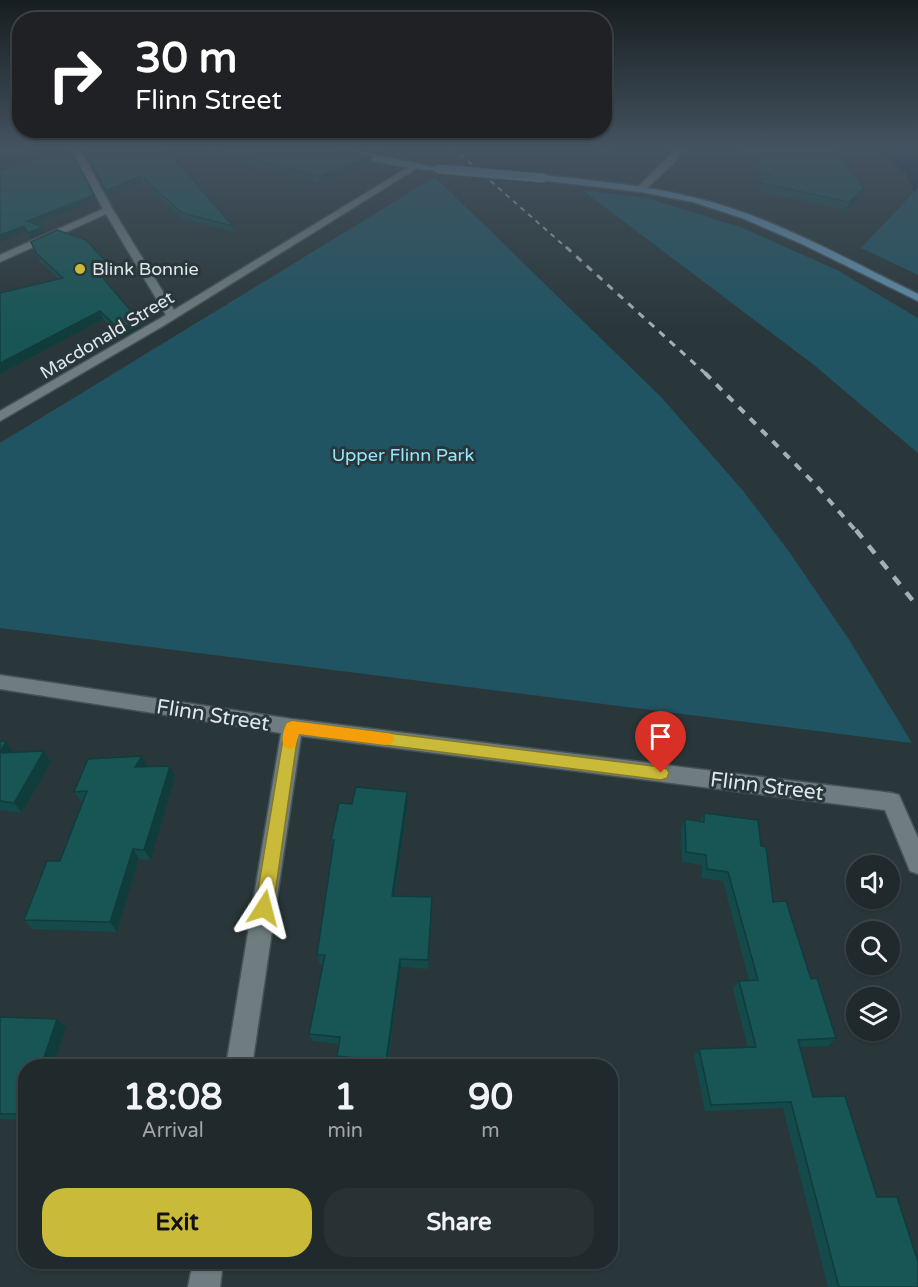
<!DOCTYPE html>
<html lang="en">
<head>
<meta charset="utf-8">
<style>
  body { margin:0; font-family:"Varela Round",sans-serif; background:#283134; color:#f1f3f6; height:100vh; display:flex; flex-direction:column; font-size:22px; white-space:nowrap }
  * { box-sizing:border-box; margin:0 }
  p { font-size:20px; color:#a2a6a9 }
  .icon { flex:none; width:33px; height:33px; fill:none; stroke:currentColor; stroke-width:2; stroke-linecap:round; stroke-linejoin:round }
  .map { position:relative; flex:1; overflow:hidden }
  .side { position:absolute; left:18px; top:1059px; width:600px; height:210px; display:flex; flex-direction:column; background:#20292c; border-radius:24px; box-shadow:0 2px 4px #0004,0 0 0 2px #3d4548 }
  .side>* { flex:none }
  .hud { position:absolute; left:12px; top:12px; width:600px; height:126px; border-radius:24px; box-shadow:0 2px 4px #0004,0 0 0 2px #3d4548; background:#202124; color:#fff; overflow:hidden }
  .controls { position:absolute; left:846px; top:855px; display:grid; gap:12px }
  .controls a { display:grid; place-items:center; width:54px; height:54px; border-radius:50%; background:#20292c; box-shadow:0 2px 4px #0004,0 0 0 2px #3d4548; font-size:30px }
  .pin { position:absolute; display:grid; place-items:center; width:51px; height:51px; color:#fff; margin:-62px -26px; border-radius:50% 50% 50% 0; rotate:-45deg; box-shadow:0 0 6px #0007 }
  .pin .icon { rotate:45deg }
  .me { position:absolute; width:66px; margin:-33px; rotate:9deg; stroke-linejoin:round; filter:drop-shadow(0 0 4px #0008) }
  .turn { display:flex; align-items:center; gap:21px; height:126px; padding:0 24px; font-size:27px }
  .turn .icon { width:78px; height:78px; stroke-width:2.5 }
  .turn b { display:block; font-size:42px; line-height:51px }
  .eta { display:flex; justify-content:space-evenly; align-items:center; height:102px; text-align:center }
  .eta b { font-size:36px; font-weight:700; line-height:42px }
  .button { display:flex; gap:12px; margin-top:auto; padding:12px 24px }
  .button a { flex:1; height:69px; border-radius:24px; background:#caba3a; color:#111; font-size:24px; font-weight:700; line-height:69px; text-align:center }
  .button a+a { background:#283134; color:#f1f3f6 }
  .map>svg:first-child { display:block }
</style>
</head>
<body>
<div class="map">
<svg width="918" height="1287" viewBox="0 0 918 1287">
  <rect width="100%" height="100%" fill="#2a373a"/>
  <g fill="#215462">
    <polygon points="435,177 662,398 744,492 790,553 850,641 912,743 0,628 0,443"/>
    <polygon points="918,188 918,275 861,248"/>
    <polygon points="582,190 647,198 743,228 837,270 918,318 918,453 814,365"/>
  </g>
  <polygon fill="#122249" points="878,148 918,148 918,188 914,192 906,174"/>
  <g fill="none" stroke-linecap="round" stroke-linejoin="round">
    <g stroke="#475255" stroke-width="3">
      <g id="minor">
        <polygon points="71,148 79,148 113,210 174,310 412,165 419,167 163,326 0,421 0,411 166,315 106,214 0,262 0,255 103,209"/>
        <polygon points="677,148 685,148 677,160 644,191 638,191 638,187"/>
        <polygon points="0,675 292,719 892,793 899,795 918,838 918,874 910,871 885,810 301,736 252,1066 226,1066 281,733 0,689"/>
        <polygon points="193,1262 223,1262 220,1287 188,1287"/>
      </g>
    </g>
    <g stroke="#475255" stroke-width="3">
      <g id="major">
        <path d="M327,148H342L443,169C433,175 339,155 327,148Z"/>
        <path d="M543,175C594,181 646,185 696,198C774,217 846,259 918,294V301L802,244L742,218L693,202L641,192L540,180L539,178Z"/>
      </g>
    </g>
    <use href="#minor" fill="#6f7d82" fill-rule="evenodd"/>
    <use href="#major" fill="#6190af" fill-rule="evenodd"/>
    <polyline stroke="#a6b0b2" stroke-width="2" stroke-dasharray="5 5" stroke-linecap="butt" points="453,148 568,249"/>
    <polyline stroke="#a6b0b2" stroke-width="3" stroke-dasharray="7 7" stroke-linecap="butt" points="566,247 706,374"/>
    <polyline stroke="#a6b0b2" stroke-width="4" stroke-dasharray="8 8" stroke-linecap="butt" points="705,373 813,482 857,532"/>
    <polyline stroke="#a6b0b2" stroke-width="4.5" stroke-dasharray="10 10" stroke-linecap="butt" points="856,530 918,607"/>
    <g stroke="#475255" stroke-width="10" stroke-linecap="butt">
      <polyline id="major-bridge" points="439,169 543,178"/>
    </g>
    <use href="#major-bridge" stroke="#6190af" stroke-width="9"/>
  </g>
  <g fill="#154a4a">
    <polygon points="82,148 165,148 233,226 234,232 183,219 143,182 108,196"/>
    <polygon points="191,148 334,148 372,163 319,183"/>
    <polygon points="353,148 410,148 390,156"/>
    <polygon points="575,148 618,148 610,153"/>
    <polygon points="738,148 815,148 864,188 861,196 846,210 759,192 761,183 764,181"/>
    <polygon points="31,242 107,268 100,270 102,277 141,327 123,337 103,319 0,374 0,293 59,279 39,261"/>
    <polygon points="0,741 14,752 44,751 51,762 22,813 0,810"/>
    <polygon points="142,756 147,767 175,777 151,860 139,859 117,932 33,929 24,920 60,861 83,802 82,802 74,792"/>
    <polygon points="408,802 395,896 432,907 428,969 401,967 388,1066 375,1066 340,1063 337,1056 339,1044 313,1041 309,1034 323,964 320,964 317,955 333,849 331,840 352,804"/>
    <polygon points="704,813 761,846 773,902 811,979 836,1038 828,1046 800,1047 813,1097 877,1197 918,1287 828,1287 783,1108 705,1111 694,1056 699,1049 748,1048 733,989 739,981 749,980 723,881 702,878 702,865 682,862 681,829 685,819 700,821"/>
    <polygon points="0,1017 57,1019 66,1027 26,1066 26,1120 0,1119"/>
  </g>
  <g fill="#113c3c">
    <polygon points="37,148 54,148 0,167 0,161"/>
    <polygon points="396,148 410,148 390,156 390,150"/>
    <polygon points="610,148 618,148 610,153"/>
    <polygon points="371,157 372,163 319,183 319,177"/>
    <polygon points="141,176 143,182 108,196 106,190"/>
    <polygon points="864,188 861,196 846,210 849,202"/>
    <polygon points="94,195 96,200 29,227 27,221"/>
    <polygon points="24,226 26,231 0,242 0,235"/>
    <polygon points="43,227 45,232 30,239 28,233"/>
    <polygon points="105,261 107,268 94,271 91,264"/>
    <polygon points="100,311 103,319 0,374 0,363"/>
    <polygon points="138,319 141,327 123,337 120,330"/>
    <polygon points="6,742 14,753 0,753"/>
    <polygon points="44,751 51,762 22,813 14,803"/>
    <polygon points="142,756 148,767 135,767"/>
    <polygon points="170,766 175,777 151,860 144,850"/>
    <polygon points="407,792 408,802 393,905 392,896"/>
    <polygon points="133,849 139,859 117,932 110,922"/>
    <polygon points="432,897 432,907 428,969 428,960"/>
    <polygon points="400,959 401,967 387,1066 386,1061"/>
    <polygon points="57,1019 66,1027 53,1066 41,1066"/>
  </g>
  <g fill="#185656" stroke="#113c3c" stroke-width="1.5">
    <polygon points="0,148 37,148 0,161"/>
    <polygon points="68,148 69,148 94,195 27,221 43,227 28,233 24,226 0,235 0,171"/>
    <polygon points="83,148 165,148 233,226 182,213 141,176 106,190"/>
    <polygon points="209,148 334,148 371,157 319,177"/>
    <polygon points="378,148 396,148 390,150"/>
    <polygon points="746,148 815,148 837,151 864,188 849,202 761,183 770,176"/>
    <polygon points="57,230 86,240 105,261 91,264 96,270 99,269 102,277 138,319 120,330 100,311 0,363 0,293 63,278 37,254 31,242"/>
    <polygon points="0,741 6,742 0,752"/>
    <polygon points="44,751 14,803 0,801 0,753"/>
    <polygon points="142,756 135,767 170,766 144,850 133,849 110,922 24,920 47,861 60,861 87,791 74,792 88,759"/>
    <polygon points="356,787 407,792 392,896 432,897 428,960 400,959 386,1061 337,1056 340,1037 309,1034 325,955 317,955 334,840 331,840 339,803 352,804"/>
    <polygon points="704,813 758,820 761,846 766,847 773,902 786,901 811,979 817,978 836,1038 798,1040 813,1097 845,1096 877,1197 897,1197 918,1262 918,1287 839,1287 791,1102 711,1105 699,1049 756,1047 739,981 758,980 728,872 707,869 706,855 686,852 685,819 704,822"/>
    <polygon points="0,1017 57,1019 41,1066 26,1066 26,1111 24,1114 0,1114"/>
  </g>
  <linearGradient id="sky" x2="0" y2="1"><stop stop-color="#171e20"/><stop offset="0.45" stop-color="#445360"/><stop offset="1" stop-color="#445360" stop-opacity="0"/></linearGradient>
  <rect width="918" height="328" fill="url(#sky)"/>
  <polygon fill="#caba3a" stroke="#837926" stroke-width="1.5" points="292,721 661,767 667,769 669,773 667,778 661,780 298,734 273,908 270,914 264,917 257,914 255,908 285,727 287,723"/>
  <path fill="#f59e0b" d="M292,721L386,733L392,734L394,739L392,743L386,745L299,734L295,747L290,749L284,747C281,740 283,730 287,723Z"/>
  <circle fill="#caba3a" stroke="#2a373a" stroke-width="2" cx="80" cy="269" r="6"/>
  <g text-anchor="middle" stroke-width="6" stroke-linejoin="round" paint-order="stroke">
    <g font-size="18" fill="#dfe7e9" stroke="#2a373a" text-anchor="start">
      <text x="92" y="275">Blink Bonnie</text>
    </g>
    <g font-size="18" fill="#dfe7e9" stroke="#2a373a">
      <text transform="translate(107 335) rotate(-31)" y="6">Macdonald Street</text>
    </g>
    <g font-size="18" fill="#95e6fe" stroke="#2a373a">
      <text x="403" y="461">Upper Flinn Park</text>
    </g>
    <g font-size="21" fill="#dfe7e9" stroke="#2a373a">
      <text transform="translate(213 715) rotate(9)" y="7">Flinn Street</text>
      <text transform="translate(767 786) rotate(7)" y="7">Flinn Street</text>
    </g>
  </g>
</svg>
<div class="controls">
<a><svg class="icon" aria-label="sound" viewBox="0 0 24 24"><path d="M4 9h4l5-4v14l-5-4H4zM17 9q2 3 0 6"/></svg></a>
<a><svg class="icon" aria-label="search" viewBox="0 0 24 24"><circle cx="10" cy="10" r="6"/><path d="M15 15l6 6"/></svg></a>
<a><svg class="icon" aria-label="layers" viewBox="0 0 24 24"><path d="M12 4l9 5-9 5-9-5zM3 14l9 5 9-5"/></svg></a>
</div>
<div class="pin" style="left:661px;top:773px;background:#d93025"><svg class="icon" aria-label="arrive" viewBox="0 0 24 24"><path d="M6 21V4h12l-3 4 3 4H6"/></svg></div>
<svg class="me" style="left:264px;top:908px" viewBox="-20 -20 40 40"><path d="M0-17L14 15 0 8-14 15z" fill="#caba3a" stroke="#fff" stroke-width="4"/></svg>
<div class="hud">
<div class="turn"><svg class="icon" aria-label="right" viewBox="0 0 24 24"><path d="M7 20v-9h11M14 6l5 5-5 5"/></svg><div><b>30 m</b>Flinn Street</div></div>
</div>
<section class="side">
<div class="eta">
<div><b>18:08</b><p>Arrival</p></div>
<div><b>1</b><p>min</p></div>
<div><b>90</b><p>m</p></div>
</div>
<div class="button"><a>Exit</a><a>Share</a></div>
</section>
</div>
</body>
</html>
